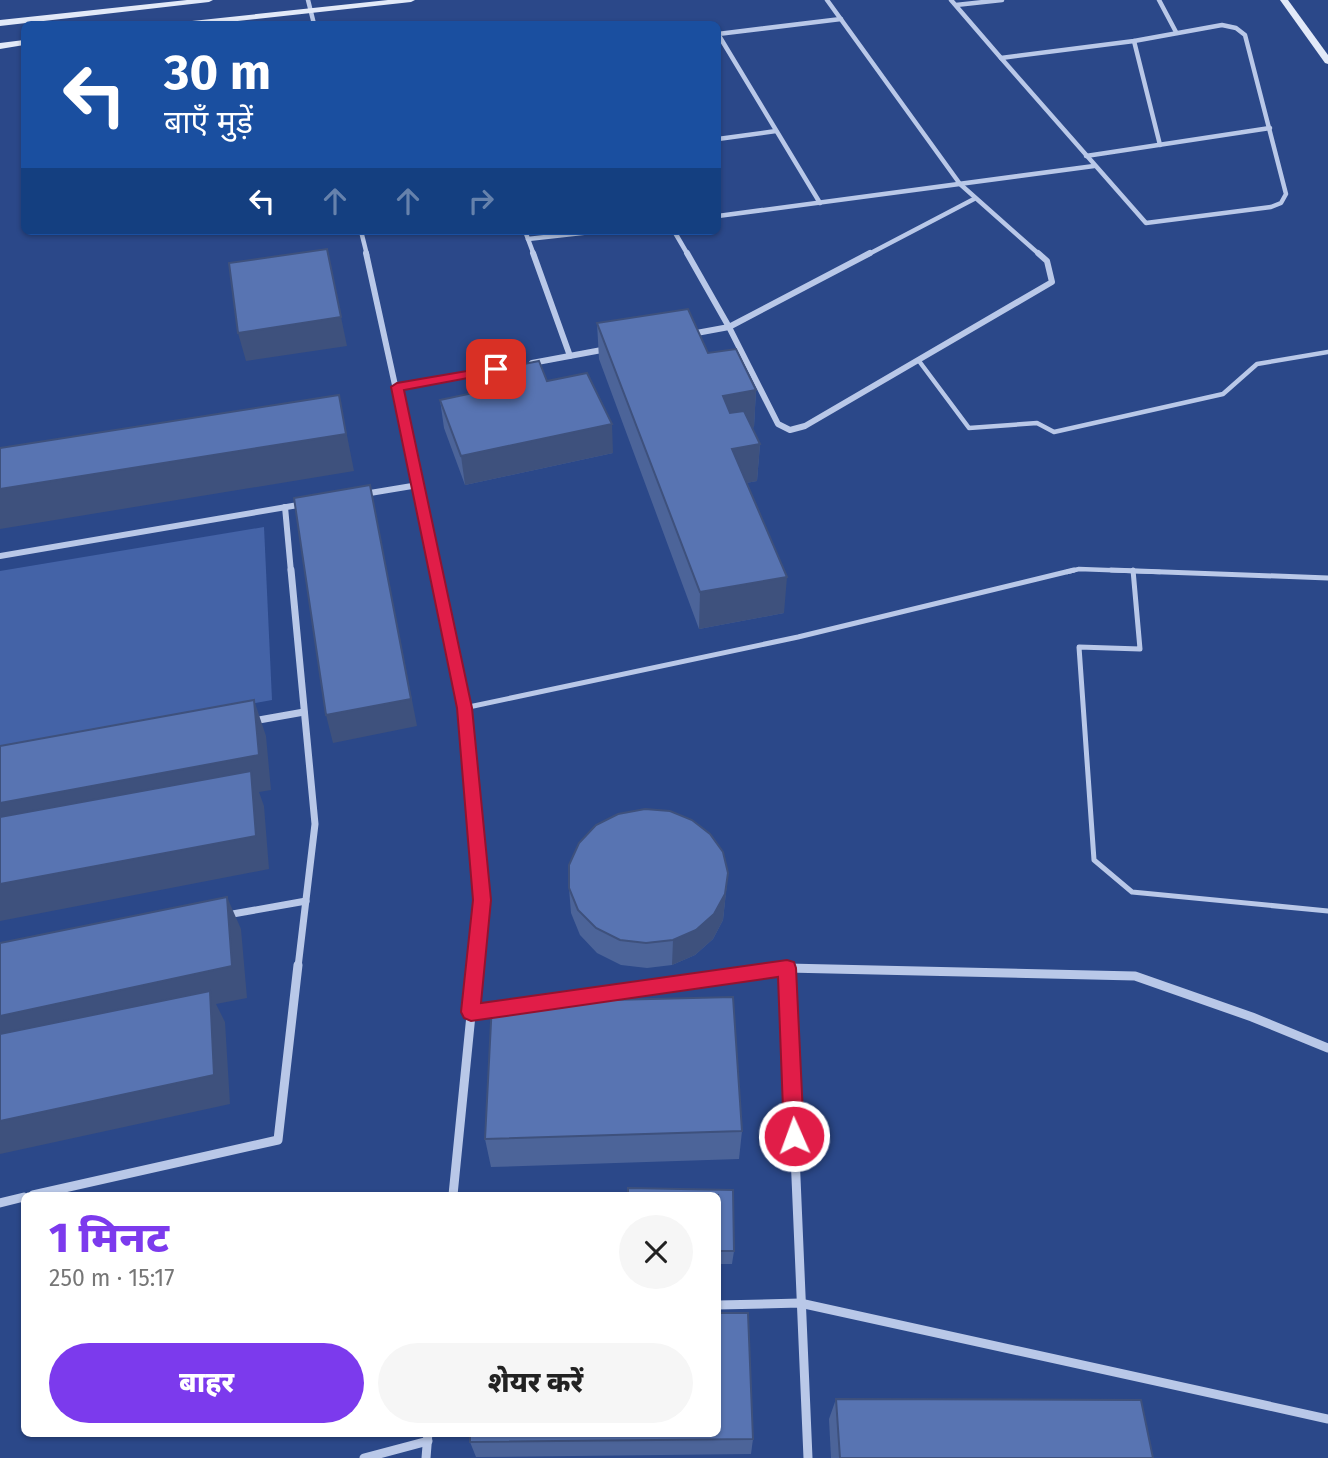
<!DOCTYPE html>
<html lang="hi">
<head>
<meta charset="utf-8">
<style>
  body { margin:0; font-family:"Fira Sans","Noto Sans Devanagari",sans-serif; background:#f6f6f6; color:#222; height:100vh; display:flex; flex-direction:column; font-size:26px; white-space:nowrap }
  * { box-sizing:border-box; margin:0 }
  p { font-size:23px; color:#767676 }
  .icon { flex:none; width:38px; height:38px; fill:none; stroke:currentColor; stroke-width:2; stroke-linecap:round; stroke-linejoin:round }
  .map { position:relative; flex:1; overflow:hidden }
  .drawer { position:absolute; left:21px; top:1192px; width:700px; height:245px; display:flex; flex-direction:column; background:#fff; border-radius:10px; box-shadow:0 2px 5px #0004 }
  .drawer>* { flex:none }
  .top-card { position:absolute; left:21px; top:21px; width:700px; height:214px; border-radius:10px; box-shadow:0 2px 5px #0004; background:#1a4fa0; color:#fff; overflow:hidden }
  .pin { position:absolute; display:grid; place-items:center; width:60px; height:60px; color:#fff; margin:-30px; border-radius:14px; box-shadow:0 4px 10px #0006 }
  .me { position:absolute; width:77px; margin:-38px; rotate:358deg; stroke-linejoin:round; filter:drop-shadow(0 0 5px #0008) }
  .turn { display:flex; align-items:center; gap:24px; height:147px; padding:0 28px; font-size:32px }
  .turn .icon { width:91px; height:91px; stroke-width:2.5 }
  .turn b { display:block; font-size:49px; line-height:60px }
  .lanes { display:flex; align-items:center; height:66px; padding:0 28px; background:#0003; justify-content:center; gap:35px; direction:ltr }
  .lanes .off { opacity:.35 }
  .round { display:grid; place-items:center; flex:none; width:74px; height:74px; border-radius:37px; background:#f6f6f6 }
  .overview { display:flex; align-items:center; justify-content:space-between; height:119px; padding:0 28px }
  h1 { font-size:42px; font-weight:800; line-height:52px; color:#7c3aed }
  .button { display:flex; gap:14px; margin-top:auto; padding:14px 28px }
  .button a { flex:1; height:80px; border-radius:42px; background:#7c3aed; color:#fff; font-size:28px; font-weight:800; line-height:80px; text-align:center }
  .button a+a { background:#f6f6f6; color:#222 }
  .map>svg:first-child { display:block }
</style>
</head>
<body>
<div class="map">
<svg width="1328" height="1458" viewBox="0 0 1328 1458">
  <rect width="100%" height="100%" fill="#2b4889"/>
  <polygon fill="#4463a7" points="264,527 272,700 0,750 0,571"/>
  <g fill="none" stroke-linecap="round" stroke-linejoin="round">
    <g stroke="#b9c8e8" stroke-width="4.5">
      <polyline points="919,361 969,428 1037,423 1054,432 1223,394 1257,364 1328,352"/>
      <polyline points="1067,572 1079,569 1160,572"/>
    </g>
    <g stroke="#b9c8e8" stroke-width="5">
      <polyline points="1111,570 1328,578"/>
      <polyline points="1133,570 1140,649 1079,647 1094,860 1132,892 1328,911"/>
      <polyline points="464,708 798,637 1074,570"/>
    </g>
    <g stroke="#b9c8e8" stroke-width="4.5">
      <polyline points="308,0 314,24"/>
      <polyline points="827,0 960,184 1040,255"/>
      <polyline points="951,0 1001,58"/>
      <polyline points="1159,0 1176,32"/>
      <polyline points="956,5 1002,0"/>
      <polygon points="1222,25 1236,28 1245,35 1286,194 1281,203 1271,207 1146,223 1001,58 1134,41"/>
      <polyline points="1134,41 1160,145"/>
      <polyline points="718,139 776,131"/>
      <polyline points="1086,156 1270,128"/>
      <polyline points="820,203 718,34 841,19"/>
      <polyline points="718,216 1094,166"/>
      <polyline points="361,231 367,255"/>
      <polyline points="525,231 534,255"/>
      <polyline points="674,231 688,255"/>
      <polyline points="528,239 600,231"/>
      <polyline points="867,255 974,199"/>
    </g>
    <g stroke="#b9c8e8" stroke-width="6">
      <polyline points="366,253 436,572"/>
      <polyline points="533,253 570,356"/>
      <polyline points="687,253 729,327 778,424 790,430 805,426 1052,282 1047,261 1038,253"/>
      <polyline points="691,334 729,327 870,253"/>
      <polyline points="532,363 607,349"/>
      <polyline points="397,388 517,366"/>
      <polyline points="364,494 418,485"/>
      <polyline points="285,507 291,572"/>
      <polyline points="0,556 304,504"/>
    </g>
    <g stroke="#b9c8e8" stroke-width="7">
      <polyline points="291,570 315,824 298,967"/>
      <polyline points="436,570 464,708 482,900 475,967"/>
      <polyline points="253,721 304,712"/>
      <polyline points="227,915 306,901"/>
    </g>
    <g stroke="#b9c8e8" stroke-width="9">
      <polyline points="787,968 808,1458"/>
      <polyline points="537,1003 787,968 1135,976 1252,1017 1328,1048"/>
      <polyline points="471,1012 501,1008"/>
      <polyline points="33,1195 278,1140 298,965"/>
      <polyline points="453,1195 476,965"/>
      <polyline points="0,1203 24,1197"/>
      <polyline points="718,1305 800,1303 1328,1419"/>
      <polyline points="364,1458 428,1441"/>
      <polyline points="426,1458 428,1433"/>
    </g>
    <g fill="#e2e9f8" fill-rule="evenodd">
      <polygon points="187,0 213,0 209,2 0,26 0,20"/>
      <polygon points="388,0 415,0 411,2 210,24 188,24 192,21"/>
      <polygon points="1280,0 1288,0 1328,55 1328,64 1325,63"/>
      <polygon points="24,40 24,45 0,49 0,43"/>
    </g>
  </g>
  <g fill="#4c6499">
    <polygon points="597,323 708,353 756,390 754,427 752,428 760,444 757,481 746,483 784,613 699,629 599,359"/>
    <polygon points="480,373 547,381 613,453 465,485 444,428 440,400 482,391"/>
    <polygon points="728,873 723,920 713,939 695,955 672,965 647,968 621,965 597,953 580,935 571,913 569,888"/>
    <polygon points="742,1131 739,1159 491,1167 485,1139"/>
    <polygon points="718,1195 734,1251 732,1264 718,1264"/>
    <polygon points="836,1399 1153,1458 831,1458 829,1419"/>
    <polygon points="753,1439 751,1454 476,1457 470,1442"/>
  </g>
  <g fill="#3e517d">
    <polygon points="341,317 347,346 246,361 238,333"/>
    <polygon points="756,390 754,427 721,433 723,396"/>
    <polygon points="339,395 354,471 0,529 0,489"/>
    <polygon points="612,424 613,453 465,485 461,456"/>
    <polygon points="760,444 757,481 730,486 732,449"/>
    <polygon points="376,514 417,726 333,743 326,715"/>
    <polygon points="787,577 784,613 699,629 700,592"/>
    <polygon points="254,700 266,736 271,790 259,792 264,806 269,869 0,921 0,803"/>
    <polygon points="728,873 723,920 713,939 695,955 672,965 673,940"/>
    <polygon points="227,897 241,929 247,998 216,1004 225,1022 230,1104 0,1154 0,1016"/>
  </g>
  <g fill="#5874b2" stroke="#3e517d" stroke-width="2">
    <polygon points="327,249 341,317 238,333 229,263"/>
    <polygon points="688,309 708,353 736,349 756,390 723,396 730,413 744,411 760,444 732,449 787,577 700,592 597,323"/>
    <polygon points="539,361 547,381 587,373 612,424 461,456 440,400 487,390 480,373"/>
    <polygon points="339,395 346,434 0,489 0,448"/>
    <polygon points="370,485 411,699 326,715 294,498"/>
    <polygon points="254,700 259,755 0,803 0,746"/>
    <polygon points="251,771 256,836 0,884 0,817"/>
    <polygon points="645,809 670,811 692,820 710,834 723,852 728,873 725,894 714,914 696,930 673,940 646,943 620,940 596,928 578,910 569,888 569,865 579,843 596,825 618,814"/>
    <polygon points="227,897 232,966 0,1016 0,943"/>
    <polygon points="210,991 214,1075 0,1121 0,1034"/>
    <polygon points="733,997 742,1131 485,1139 492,1003"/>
    <polygon points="628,1188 733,1190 734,1251 718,1251 718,1195 628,1195"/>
    <polygon points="718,1313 748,1313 753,1439 470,1442 470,1433 718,1433"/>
    <polygon points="836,1399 1141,1400 1153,1458 840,1458"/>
  </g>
  <polygon fill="#e11d48" stroke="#92132f" stroke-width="2" points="496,366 500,367 500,372 404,390 472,708 491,900 481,1003 787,960 794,962 796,968 804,1136 801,1142 794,1145 787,1142 784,1136 778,977 471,1021 464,1018 461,1012 473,900 457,708 391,387 397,383"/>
</svg>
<div class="pin" style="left:496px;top:369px;background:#d93025"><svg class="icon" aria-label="arrive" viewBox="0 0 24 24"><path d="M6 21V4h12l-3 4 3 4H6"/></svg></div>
<svg class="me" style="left:794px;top:1136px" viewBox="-20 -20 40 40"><circle r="17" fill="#e11d48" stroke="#fff" stroke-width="3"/><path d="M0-11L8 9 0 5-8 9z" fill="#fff"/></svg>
<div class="top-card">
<div class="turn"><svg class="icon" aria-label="left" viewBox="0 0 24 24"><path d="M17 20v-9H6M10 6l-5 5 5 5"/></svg><div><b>30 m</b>बाएँ मुड़ें</div></div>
<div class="lanes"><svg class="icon" aria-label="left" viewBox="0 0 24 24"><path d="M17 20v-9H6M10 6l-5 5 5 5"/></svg><svg class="icon off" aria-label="ahead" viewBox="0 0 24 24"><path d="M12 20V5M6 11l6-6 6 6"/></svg><svg class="icon off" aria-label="ahead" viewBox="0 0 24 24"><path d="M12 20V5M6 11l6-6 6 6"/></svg><svg class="icon off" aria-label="right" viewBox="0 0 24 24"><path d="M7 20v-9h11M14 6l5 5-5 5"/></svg></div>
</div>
<section class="drawer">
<div class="overview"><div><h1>1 मिनट</h1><p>250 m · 15:17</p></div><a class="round"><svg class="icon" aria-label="close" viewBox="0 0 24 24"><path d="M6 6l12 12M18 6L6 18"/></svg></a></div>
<div class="button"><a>बाहर</a><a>शेयर करें</a></div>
</section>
</div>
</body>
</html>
